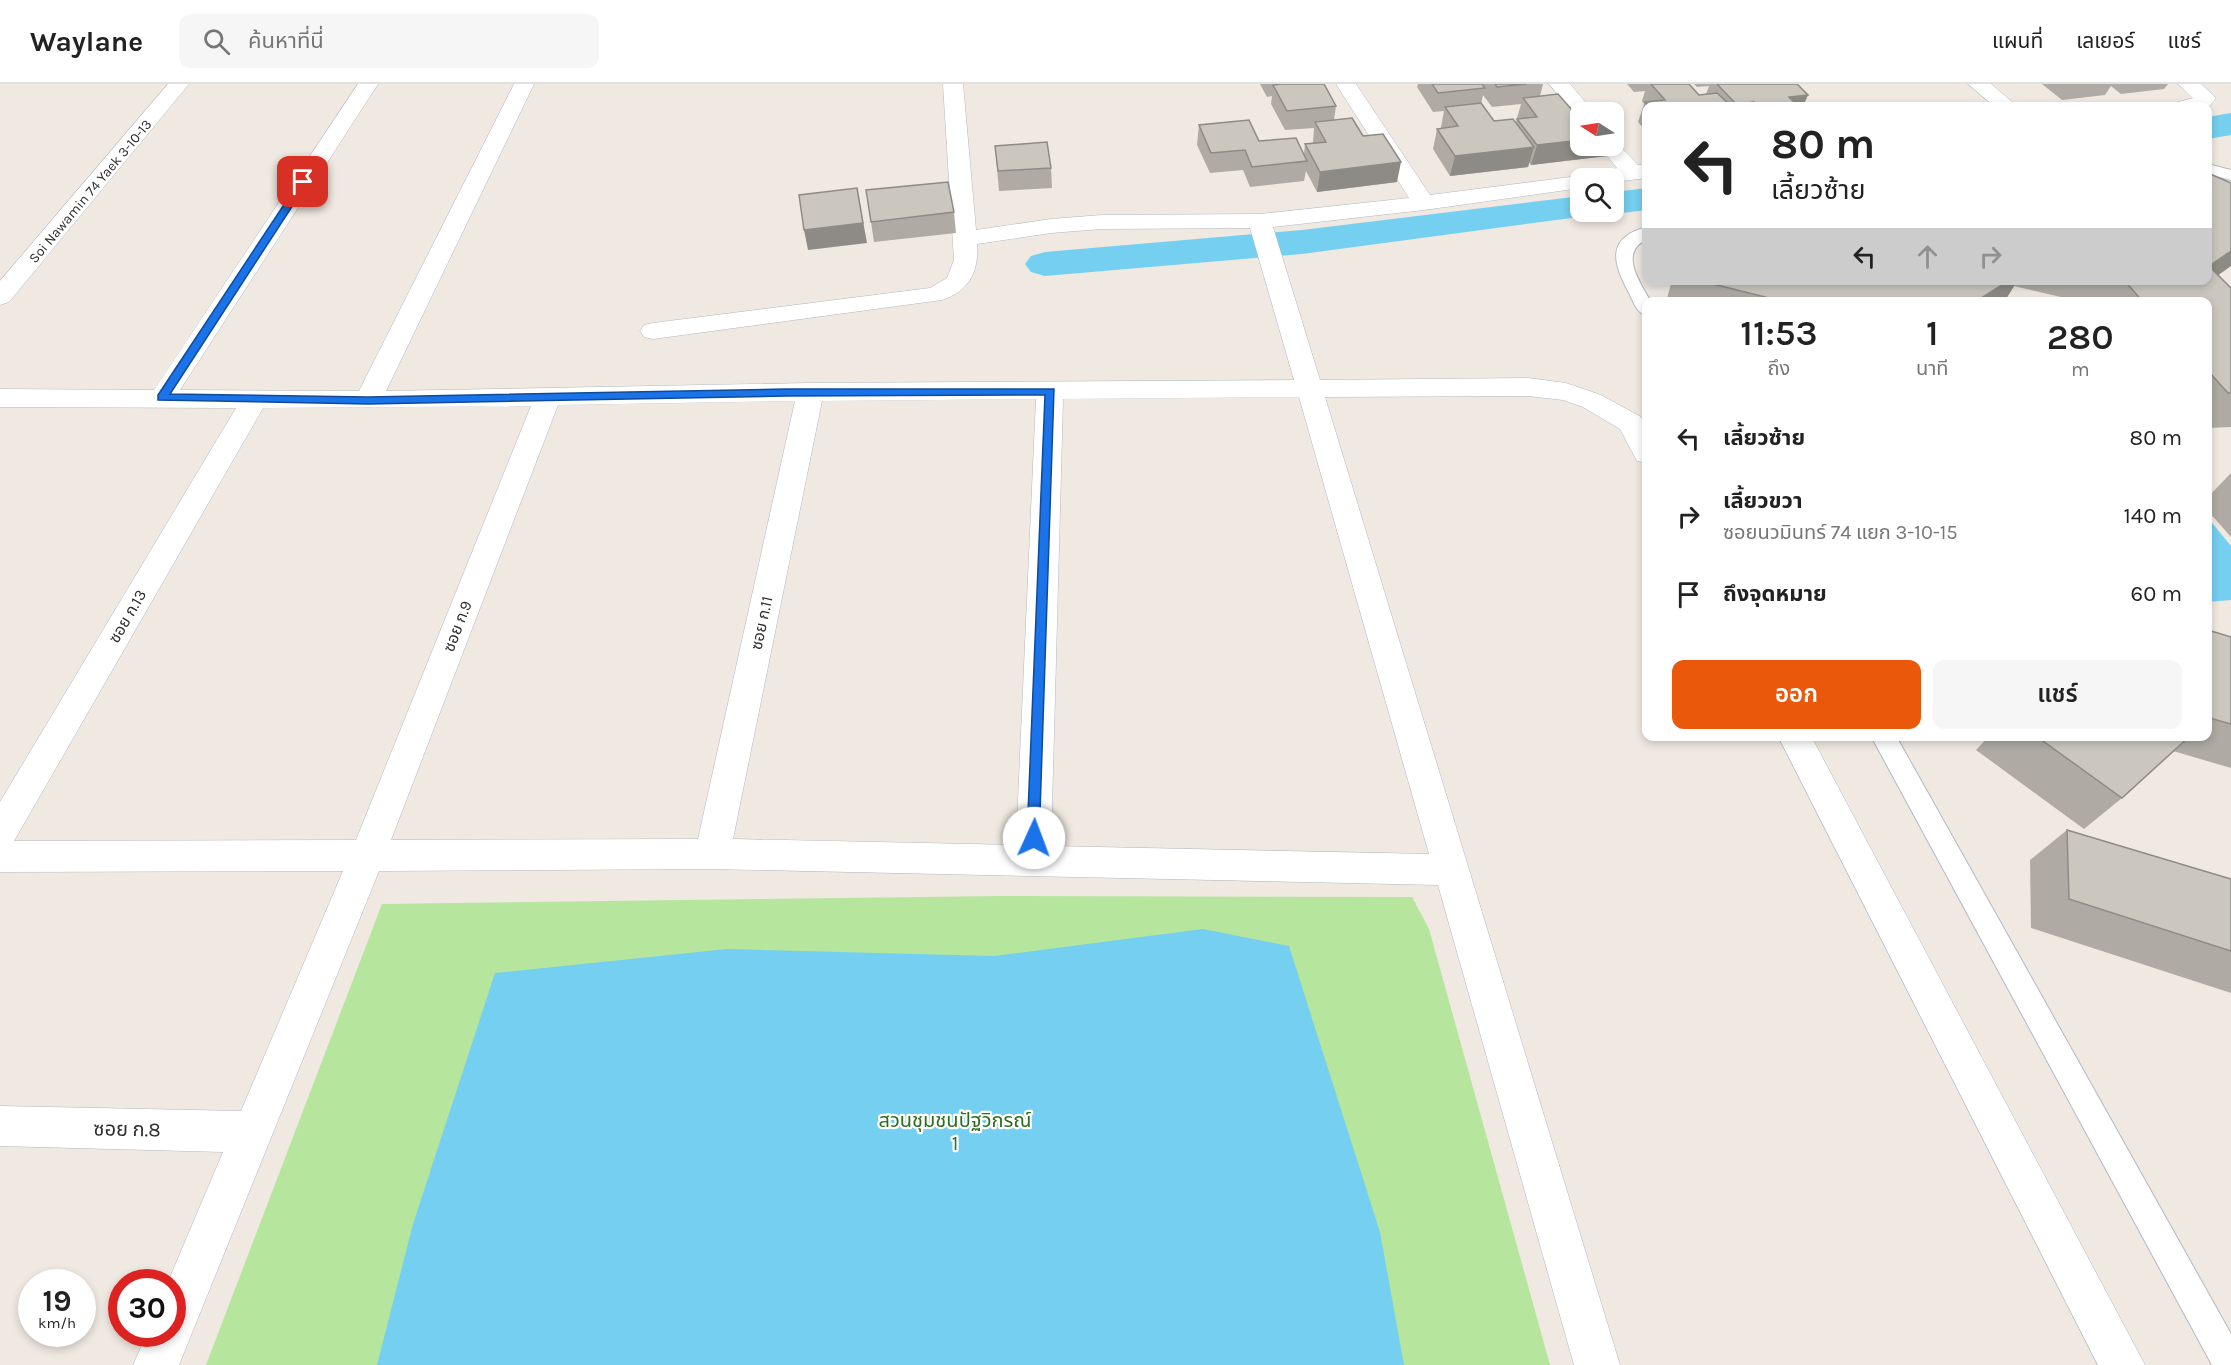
<!DOCTYPE html>
<html lang="th">
<head>
<meta charset="utf-8">
<style>
  body { margin:0; font-family:Karla,"Noto Sans Thai",sans-serif; background:#f6f6f6; color:#222; height:100vh; display:flex; flex-direction:column; font-size:22px; white-space:nowrap }
  * { box-sizing:border-box; margin:0 }
  p { font-size:20px; color:#767676 }
  .icon { flex:none; width:33px; height:33px; fill:none; stroke:currentColor; stroke-width:2; stroke-linecap:round; stroke-linejoin:round }
  .map { position:relative; flex:1; overflow:hidden }
  .side { position:absolute; left:1642px; top:213px; width:570px; height:444px; display:flex; flex-direction:column; background:#fff; border-radius:12px; box-shadow:0 3px 9px #0003 }
  .side>* { flex:none }
  .guide { position:absolute; left:1642px; top:18px; width:570px; height:183px; border-radius:12px; box-shadow:0 3px 9px #0003; background:#fff; color:#222; overflow:hidden }
  .needle { width:39px; rotate:282deg }
  .fabs { position:absolute; left:1570px; top:18px; display:grid; gap:12px }
  .fabs a { display:grid; place-items:center; width:54px; height:54px; border-radius:12px; background:#fff; box-shadow:0 3px 9px #0003; font-size:30px }
  .speed { position:absolute; left:18px; top:1185px; display:flex; gap:12px; font-size:30px; font-weight:700; text-align:center }
  .speed>* { display:grid; place-content:center; width:78px; height:78px; border-radius:50%; background:#fff; box-shadow:0 3px 9px #0003; line-height:1 }
  .speed small { font-size:15px; font-weight:400 }
  .speed .limit { border:9px solid #d22; background:#fff; color:#111 }
  .pin { position:absolute; display:grid; place-items:center; width:51px; height:51px; color:#fff; margin:-26px; border-radius:12px; box-shadow:0 3px 9px #0006 }
  .me { position:absolute; width:66px; margin:-33px; rotate:2deg; stroke-linejoin:round; filter:drop-shadow(0 0 4px #0008) }
  .turn { display:flex; align-items:center; gap:21px; height:126px; padding:0 30px; font-size:27px }
  .turn .icon { width:78px; height:78px; stroke-width:2.5 }
  .turn b { display:block; font-size:42px; line-height:51px }
  .lanes { display:flex; align-items:center; height:57px; padding:0 30px; background:#0003; justify-content:center; gap:30px; direction:ltr }
  .lanes .off { opacity:.35 }
  .eta { display:flex; justify-content:space-evenly; align-items:center; height:102px; text-align:center }
  .eta b { font-size:36px; font-weight:600; line-height:42px }
  .button { display:flex; gap:12px; margin-top:auto; padding:12px 30px }
  .button a { flex:1; height:69px; border-radius:12px; background:#ea580c; color:#fff; font-size:24px; font-weight:600; line-height:69px; text-align:center }
  .button a+a { background:#f6f6f6; color:#222 }
  ul { padding:0; list-style:none }
  li { display:flex; align-items:center; gap:18px; height:78px; padding:0 30px }
  li div { flex:1 }
  li b { display:block; font-size:22px }
  li em { font-style:normal }
  header { display:flex; align-items:center; gap:36px; box-sizing:border-box; height:84px; padding:0 30px; background:#fff; border-bottom:2px solid #e0e0e0 }
  header strong { font-size:28px }
  nav { display:flex; gap:33px; margin-inline-start:auto; font-size:21px }
  .search { width:420px; height:54px; background:#f6f6f6; display:flex; align-items:center; gap:15px; box-sizing:border-box; padding:0 21px; border-radius:12px; color:#767676; font-size:22px }
  .map>svg:first-child { display:block }
</style>
</head>
<body>
<header>
<strong>Waylane</strong>
<div class="search"><svg class="icon" aria-label="search" viewBox="0 0 24 24"><circle cx="10" cy="10" r="6"/><path d="M15 15l6 6"/></svg>ค้นหาที่นี่</div>
<nav><a>แผนที่</a><a>เลเยอร์</a><a>แชร์</a></nav>
</header>
<div class="map">
<svg width="2231" height="1281" viewBox="0 0 2231 1281">
  <rect width="100%" height="100%" fill="#efe9e1"/>
  <polygon fill="#b6e59e" points="1002,812 1412,813 1429,845 1550,1281 206,1281 382,820"/>
  <g fill="#75cff0">
    <polygon points="2208,434 2231,462 2231,516 2208,518"/>
    <polygon points="1203,845 1289,862 1380,1148 1404,1281 377,1281 413,1140 495,889 727,865 994,872"/>
  </g>
  <g fill="none" stroke-linecap="round" stroke-linejoin="round">
    <g fill="#75cff0" fill-rule="evenodd">
      <polygon points="2231,29 2231,51 2208,55 2208,33"/>
      <polygon points="1647,104 1647,126 1614,130 1603,128 1614,128 1614,108"/>
      <polygon points="1581,112 1581,128 1597,128 1594,131 1302,170 1045,192 1031,188 1025,180 1031,172 1045,168 1302,146"/>
    </g>
    <g stroke="#b4b7c1" stroke-width="2">
      <g id="lane">
        <polygon points="2208,80 2231,86 2231,96 2208,90"/>
        <path d="M1647,143V155C1618,169 1640,198 1651,218H1647V232C1636,229 1633,216 1628,207C1612,178 1607,153 1647,143Z"/>
        <polygon points="1871,652 1896,652 2231,1250 2231,1281 2212,1281"/>
      </g>
    </g>
    <g stroke="#b4b7c1" stroke-width="1">
      <g id="street">
        <polygon points="168,0 189,0 9,218 0,221 0,197"/>
        <path d="M358,0H378L180,306L359,307L514,0H534L386,307L810,299L1294,296L1250,144L1102,145L1051,149L977,160C979,188 969,207 942,216L653,255L644,253L640,247L644,241L653,239L930,204L947,194L954,176L943,0H963L976,146L1051,135L1102,131L1260,130L1409,114L1336,0H1356L1430,111L1586,91L1617,84L1599,62H1614V56L1638,81L1647,80V94L1614,98V94H1581V104L1424,126L1273,143L1320,296L1528,294L1566,299L1601,311L1641,333L1647,344V379L1637,377L1620,345L1583,323L1563,316L1528,312L1325,313L1620,1281H1574L1438,801L712,785L379,787L179,1281H133L147,1250H172V1198H168L223,1068L0,1062V1022L241,1027L343,787L0,788V718L236,324L0,323V305L154,306ZM1299,313L1429,770L1051,762L1063,315ZM1036,315L1016,761L733,755L822,317ZM795,317L698,755L391,756L558,321ZM531,322L356,756L14,757L263,324Z"/>
        <polygon points="1549,0 1570,0 1594,28 1581,28 1581,34 1576,32"/>
        <polygon points="1968,0 1991,0 2017,22 1994,22"/>
        <polygon points="2178,0 2201,0 2216,14 2208,24 2175,22 2178,18 2193,14"/>
        <polygon points="1778,652 1811,652 2145,1281 2098,1281"/>
      </g>
    </g>
    <use href="#lane" fill="#fff" fill-rule="evenodd"/>
    <use href="#street" fill="#fff" fill-rule="evenodd"/>
  </g>
  <g fill="#afaba4" fill-rule="evenodd">
    <polygon points="1260,0 1324,0 1336,22 1334,36 1363,52 1397,98 1317,108 1306,87 1304,97 1250,103 1243,86 1210,89 1197,61 1199,41 1304,70 1305,60 1313,59 1314,44 1285,46 1271,20 1272,12 1267,13"/>
    <path d="M1418,0H1543L1540,12L1581,62H1611L1607,72L1531,81L1529,79L1528,83L1450,92L1433,65L1437,45L1441,44V43L1444,27L1433,28L1417,3ZM1483,11L1492,23L1521,20L1517,34L1518,35H1517L1516,38L1494,37L1481,20Z"/>
    <polygon points="1627,0 1689,0 1699,11 1706,10 1709,2 1697,3 1694,0 1797,0 1808,11 1803,22 1647,22 1647,48 1638,38 1644,20 1642,17 1645,7 1634,8"/>
    <polygon points="2042,0 2168,0 2164,5 2121,10 2111,2 2105,11 2062,16"/>
    <polygon points="995,62 1051,84 1052,104 999,107"/>
    <polygon points="954,128 956,149 874,158 871,138"/>
    <polygon points="2218,191 2231,204 2231,343 2208,344 2208,218 2082,218 2014,202 2004,218 1666,218 1672,196 2208,196"/>
    <polygon points="2231,389 2231,453 2208,427 2208,413"/>
    <polygon points="2208,546 2231,553 2231,684 2173,667 2122,714 2084,745 1976,666 1989,652 2208,652"/>
    <polygon points="2067,746 2231,795 2231,909 2031,844 2030,776"/>
  </g>
  <g fill="#8e8b86">
    <polygon points="1808,11 1803,22 1784,22 1789,13"/>
    <polygon points="1754,18 1753,22 1735,22 1736,20"/>
    <polygon points="1581,56 1581,62 1611,62 1607,72 1531,81 1537,61"/>
    <polygon points="1534,63 1528,83 1450,92 1455,72"/>
    <polygon points="1401,78 1397,98 1317,108 1320,88"/>
    <polygon points="857,104 867,159 808,166 804,146"/>
    <polygon points="2231,167 2231,182 2181,218 2209,182"/>
    <polygon points="2010,196 2018,196 2004,218 1975,218"/>
  </g>
  <g fill="#cbc7bf" stroke="#8e8b86" stroke-width="1.5">
    <polygon points="1281,0 1324,0 1336,22 1287,27 1273,1"/>
    <polygon points="1432,0 1482,0 1485,4 1438,9"/>
    <polygon points="1495,0 1527,0 1497,3"/>
    <polygon points="1651,0 1689,0 1699,11 1717,9 1731,22 1649,22 1645,18 1665,16"/>
    <polygon points="1717,0 1797,0 1808,11 1789,13 1798,22 1759,22 1754,18 1736,20"/>
    <polygon points="1558,10 1573,27 1591,25 1594,28 1581,28 1581,56 1537,61 1517,35 1537,33 1523,14"/>
    <polygon points="1481,19 1494,37 1513,35 1534,63 1455,72 1437,45 1458,42 1445,23"/>
    <polygon points="1352,34 1363,52 1383,50 1401,78 1320,88 1305,60 1326,58 1315,38"/>
    <polygon points="1249,36 1259,57 1296,54 1307,77 1252,83 1245,66 1211,69 1199,41"/>
    <polygon points="1047,58 1051,84 998,87 995,62"/>
    <polygon points="2208,89 2231,99 2231,167 2209,182 2231,204 2231,309 2228,309 2208,287 2208,218 2143,218 2124,196 2208,196"/>
    <polygon points="948,98 954,128 871,138 866,106"/>
    <polygon points="857,104 863,139 804,146 799,111"/>
    <polygon points="1697,196 2010,196 1975,218 1785,218"/>
    <polygon points="2208,546 2231,553 2231,640 2210,634 2208,636"/>
    <polygon points="2036,652 2190,652 2122,714"/>
    <polygon points="2067,746 2231,795 2231,867 2069,815"/>
  </g>
  <polygon fill="#1a73e8" stroke="#114b97" stroke-width="1.5" points="303,95 308,98 170,310 368,313 786,305 1054,305 1039,759 1029,759 1027,754 1045,311 786,312 368,320 158,316 158,311 299,98"/>
  <g text-anchor="middle" stroke-width="4.5" stroke-linejoin="round" paint-order="stroke">
    <g font-size="14" fill="#2e2e2e" stroke="#fff">
      <text transform="translate(90 107) rotate(-50)" y="5">Soi Nawamin 74 Yaek 3-10-13</text>
    </g>
    <g font-size="16" fill="#2e2e2e" stroke="#fff">
      <text transform="translate(127 532) rotate(-60)" y="6">ซอย ก.13</text>
      <text transform="translate(761 539) rotate(-78)" y="6">ซอย ก.11</text>
      <text transform="translate(457 542) rotate(-69)" y="6">ซอย ก.9</text>
    </g>
    <g font-size="20" fill="#2c6e1b" stroke="#fff">
      <text x="955" y="1043">สวนชุมชนปัฐวิกรณ์<tspan x="955" dy="23">1</tspan></text>
    </g>
    <g font-size="20" fill="#2e2e2e" stroke="#fff">
      <text transform="translate(127 1045) rotate(1)" y="7">ซอย ก.8</text>
    </g>
  </g>
</svg>
<div class="fabs">
<a><svg class="needle" viewBox="-14 -14 28 28"><path d="M0-13l5 13h-10z" fill="#e53935"/><path d="M0 13l5-13h-10z" fill="#767676"/></svg></a>
<a><svg class="icon" aria-label="search" viewBox="0 0 24 24"><circle cx="10" cy="10" r="6"/><path d="M15 15l6 6"/></svg></a>
</div>
<div class="speed"><div>19<small>km/h</small></div><div class="limit">30</div></div>
<div class="pin" style="left:303px;top:98px;background:#d93025"><svg class="icon" aria-label="arrive" viewBox="0 0 24 24"><path d="M6 21V4h12l-3 4 3 4H6"/></svg></div>
<svg class="me" style="left:1034px;top:754px" viewBox="-20 -20 40 40"><circle r="19" fill="#fff"/><path d="M0-13L10 11 0 6-10 11z" fill="#1a73e8"/></svg>
<div class="guide">
<div class="turn"><svg class="icon" aria-label="left" viewBox="0 0 24 24"><path d="M17 20v-9H6M10 6l-5 5 5 5"/></svg><div><b>80 m</b>เลี้ยวซ้าย</div></div>
<div class="lanes"><svg class="icon" aria-label="left" viewBox="0 0 24 24"><path d="M17 20v-9H6M10 6l-5 5 5 5"/></svg><svg class="icon off" aria-label="ahead" viewBox="0 0 24 24"><path d="M12 20V5M6 11l6-6 6 6"/></svg><svg class="icon off" aria-label="right" viewBox="0 0 24 24"><path d="M7 20v-9h11M14 6l5 5-5 5"/></svg></div>
</div>
<section class="side">
<div class="eta">
<div><b>11:53</b><p>ถึง</p></div>
<div><b>1</b><p>นาที</p></div>
<div><b>280</b><p>m</p></div>
</div>
<ul>
<li><svg class="icon" aria-label="left" viewBox="0 0 24 24"><path d="M17 20v-9H6M10 6l-5 5 5 5"/></svg><div><b>เลี้ยวซ้าย</b></div><em>80 m</em></li>
<li><svg class="icon" aria-label="right" viewBox="0 0 24 24"><path d="M7 20v-9h11M14 6l5 5-5 5"/></svg><div><b>เลี้ยวขวา</b><p>ซอยนวมินทร์ 74 แยก 3-10-15</p></div><em>140 m</em></li>
<li><svg class="icon" aria-label="arrive" viewBox="0 0 24 24"><path d="M6 21V4h12l-3 4 3 4H6"/></svg><div><b>ถึงจุดหมาย</b></div><em>60 m</em></li>
</ul>
<div class="button"><a>ออก</a><a>แชร์</a></div>
</section>
</div>
</body>
</html>
